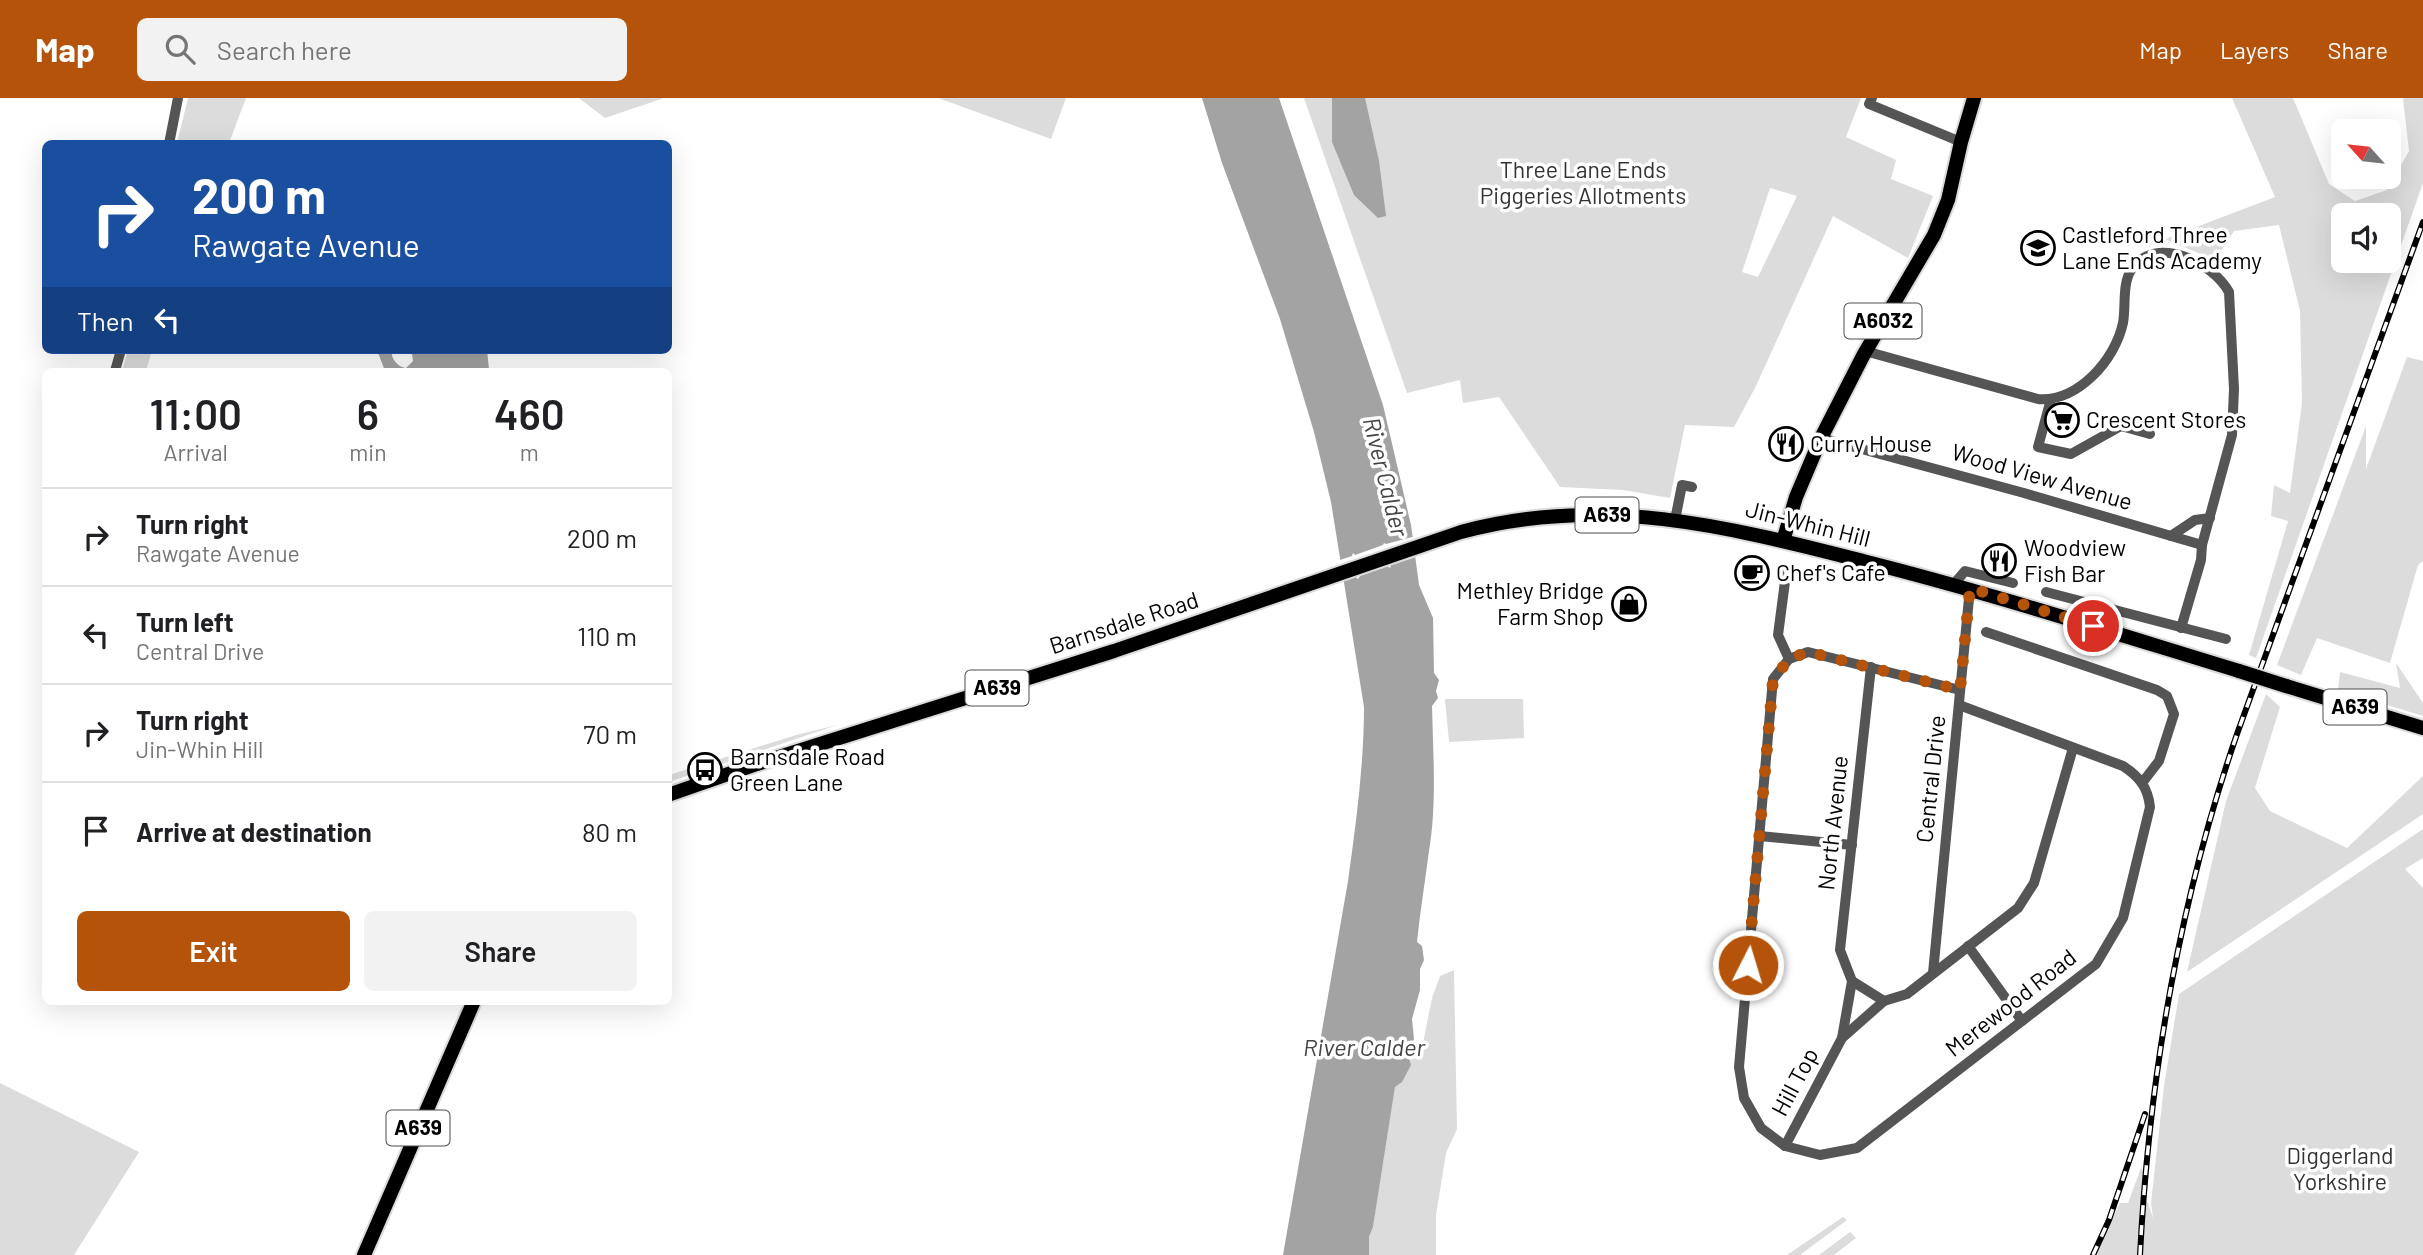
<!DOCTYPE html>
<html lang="en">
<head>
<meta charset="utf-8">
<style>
  body { margin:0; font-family:Barlow,sans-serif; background:#f2f2f2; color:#202124; height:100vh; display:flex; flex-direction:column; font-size:26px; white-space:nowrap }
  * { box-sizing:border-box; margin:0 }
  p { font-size:23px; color:#757577 }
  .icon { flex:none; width:38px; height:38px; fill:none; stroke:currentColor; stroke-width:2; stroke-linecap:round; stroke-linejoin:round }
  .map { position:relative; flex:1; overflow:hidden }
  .side { position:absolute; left:42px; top:270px; width:630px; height:637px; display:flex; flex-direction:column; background:#fff; border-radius:10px; box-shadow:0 7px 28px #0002 }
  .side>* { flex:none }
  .guide { position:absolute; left:42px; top:42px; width:630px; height:214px; border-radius:10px; box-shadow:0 7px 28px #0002; background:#1a4fa0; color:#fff; overflow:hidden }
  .needle { width:46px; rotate:297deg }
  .controls { position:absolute; left:2331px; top:21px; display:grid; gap:14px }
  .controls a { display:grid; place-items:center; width:70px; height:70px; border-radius:10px; background:#fff; box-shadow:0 7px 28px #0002; font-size:35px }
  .pin { position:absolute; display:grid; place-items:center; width:60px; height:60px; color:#fff; margin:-30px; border:4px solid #fff; border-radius:50%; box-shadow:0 2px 7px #0007 }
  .me { position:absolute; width:77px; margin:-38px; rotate:5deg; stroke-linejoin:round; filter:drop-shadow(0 0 5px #0008) }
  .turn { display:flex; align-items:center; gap:24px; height:147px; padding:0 35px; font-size:32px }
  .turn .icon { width:91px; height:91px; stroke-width:2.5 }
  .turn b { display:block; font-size:49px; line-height:60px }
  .then { display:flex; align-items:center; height:66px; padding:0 35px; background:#0003; gap:14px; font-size:26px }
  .eta { display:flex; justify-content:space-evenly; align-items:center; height:119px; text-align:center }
  .eta b { font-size:42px; font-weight:600; line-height:49px }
  .primary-button { display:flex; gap:14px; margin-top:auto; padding:14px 35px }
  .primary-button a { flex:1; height:80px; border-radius:10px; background:#b45309; color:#fff; font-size:28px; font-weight:600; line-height:80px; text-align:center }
  .primary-button a+a { background:#f2f2f2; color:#202124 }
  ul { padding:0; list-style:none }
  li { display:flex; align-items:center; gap:21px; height:98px; padding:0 35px; border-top:2px solid #e0e0e0 }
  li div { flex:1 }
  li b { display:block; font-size:26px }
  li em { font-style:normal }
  header { display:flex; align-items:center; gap:42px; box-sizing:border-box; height:98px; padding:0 35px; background:#b45309; color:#fff }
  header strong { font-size:33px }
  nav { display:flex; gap:38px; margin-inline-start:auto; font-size:24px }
  .search { width:490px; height:63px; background:#f2f2f2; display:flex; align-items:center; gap:18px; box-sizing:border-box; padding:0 24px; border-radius:10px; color:#757577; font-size:26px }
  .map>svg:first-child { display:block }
</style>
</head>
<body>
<header>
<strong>Map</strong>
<div class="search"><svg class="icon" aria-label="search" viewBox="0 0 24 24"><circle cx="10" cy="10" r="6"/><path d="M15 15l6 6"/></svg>Search here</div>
<nav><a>Map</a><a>Layers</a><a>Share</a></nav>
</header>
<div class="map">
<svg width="2423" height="1157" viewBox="0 0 2423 1157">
  <rect width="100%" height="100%" fill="#fff"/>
  <g fill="#dcdcdc" fill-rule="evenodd">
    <polygon points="188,0 246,0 229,45 177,45"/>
    <polygon points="579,0 664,0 605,20"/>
    <polygon points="938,0 1066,0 1051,41"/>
    <path d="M1304,0H1861L1846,39L1896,62L1891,81L1933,98L1908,160L1833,118L1756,288L1734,329L1685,327L1670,400L1623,392L1560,389L1499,299L1463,305L1460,282L1407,295ZM1770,90L1797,98L1758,179L1742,174Z"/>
    <path d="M2232,0H2293L2329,86L2355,103L2387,92L2409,53L2403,0H2423V85L2256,560L2249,557L2288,423L2271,418L2274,387L2290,395L2302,305L2300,213L2279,127L2234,133L2215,162L2165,141L2275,99ZM2343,117H2389V163H2343Z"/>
    <polygon points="128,252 152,252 146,273 122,273"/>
    <polygon points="2407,259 2423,263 2423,463 2418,467 2390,565 2317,540 2301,577 2277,567 2366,328 2366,371"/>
    <polygon points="2396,565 2423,605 2423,618 2338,592 2340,574 2400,590"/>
    <polygon points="2266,596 2280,609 2255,690 2270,713 2347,750 2423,678 2423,716 2187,874 2226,703"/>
    <polygon points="1445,601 1523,601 1524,640 1449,644"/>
    <polygon points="837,627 669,684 669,677 796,637"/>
    <polygon points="2423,731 2423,760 2405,771 2423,790 2423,1157 2094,1157 2120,1105 2128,1105 2141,1070 2144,1074 2142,1105 2148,1105 2153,1120 2151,1105 2164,988 2179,896"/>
    <polygon points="1454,872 1457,1031 1446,1055 1436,1117 1436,1157 1369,1157 1369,1139 1373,1129 1395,988 1410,949 1423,945 1432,900 1440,878"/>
    <polygon points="0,985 139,1054 74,1157 0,1157"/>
    <polygon points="1843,1119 1847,1122 1800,1157 1787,1157"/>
    <polygon points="1850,1134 1856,1140 1834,1157 1819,1157"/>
  </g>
  <g fill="#a3a3a3">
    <path d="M1202,0H1279L1383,307L1411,427L1419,487L1433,520L1434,575L1439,582L1436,593L1438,600L1432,608C1433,656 1437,706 1429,753C1425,784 1420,814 1417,844L1422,848L1424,862L1420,871V892L1412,921L1414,941L1408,957L1411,967L1402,984L1395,989L1373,1129L1369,1139V1157H1283L1348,783C1356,725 1364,667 1364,609L1331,404L1314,334L1280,221L1222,65Z"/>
    <polygon points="1332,0 1365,0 1379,63 1386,118 1378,120 1354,97 1332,44"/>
    <path d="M377,252H392C390,260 398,269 406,270L413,263L412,256L408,252H487L489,271V273H385Z"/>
  </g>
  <polygon fill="#fff" points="1416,438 1419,458 1391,467 1390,470 1387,468 1360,478 1358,481 1355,478 1340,483 1337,463 1352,458 1353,455 1355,457 1383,447 1384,445 1386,446"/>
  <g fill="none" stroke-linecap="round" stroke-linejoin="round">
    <g stroke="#dbdbdb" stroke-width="18">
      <g id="major">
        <polyline points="1783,443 1796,399 1821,340 1864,256 1934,137 1948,102 1961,44 1974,0"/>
        <polyline points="2286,588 2423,630"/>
        <path d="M668,697L757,666L1114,553L1461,434C1601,396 1726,428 1863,463C1990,495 2114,535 2239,573"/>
        <polyline points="364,1157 474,903"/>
      </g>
    </g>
    <g stroke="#555" stroke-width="10">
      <polyline points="1872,0 1869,6 1961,44"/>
      <polyline points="169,46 178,0"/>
      <path d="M1865,253L2038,301C2078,304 2115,262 2123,225C2126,208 2122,187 2131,172C2156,135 2213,165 2229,194L2234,291L2232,337L2202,447L2201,462L2181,530"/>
      <polyline points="115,273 121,252"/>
      <polyline points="2051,301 2038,349 2071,356 2121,328 2150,336"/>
      <polyline points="1821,340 2024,395 2202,447"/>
      <polyline points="1675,422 1682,387 1692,389"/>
      <polyline points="2171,438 2195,422 2210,420"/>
      <polyline points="1786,476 1778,537 1789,561"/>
      <polyline points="1954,486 1965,473 2013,485"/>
      <polyline points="2046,494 2226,541"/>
      <polyline points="1986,534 2157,592 2167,598 2174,616 2159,663 2142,685"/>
      <path d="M1959,607L2123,668C2140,679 2148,690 2150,709L2123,820L2096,866L1857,1050L1820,1057L1785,1048L1761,1030L1744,1000L1739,969L1773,581L1789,561L1808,554L1960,592"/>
      <polyline points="1760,738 1852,747"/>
      <polyline points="1968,848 2022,923"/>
      <polyline points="1933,875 1970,490"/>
      <polyline points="1852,883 1884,903 1907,896 2018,810 2034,785 2073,650"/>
      <polyline points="1852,883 1840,852 1871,569"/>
      <polyline points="1842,940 1884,903"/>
      <polyline points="1785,1048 1842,940 1852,883"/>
    </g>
    <use href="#major" stroke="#000" stroke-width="14"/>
    <g stroke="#000" stroke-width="6">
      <g id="rail">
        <polyline points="2093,1157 2109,1122 2145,1016"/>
        <path d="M2140,1157C2149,980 2179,804 2237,636L2423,124"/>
      </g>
    </g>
    <use href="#rail" stroke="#fff" stroke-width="3.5" stroke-dasharray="10" stroke-linecap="butt"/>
    <g stroke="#dbdbdb" stroke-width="18" stroke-linecap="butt">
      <polyline id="major-bridge" points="2239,573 2286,588"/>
    </g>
    <use href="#major-bridge" stroke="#000" stroke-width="14"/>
  </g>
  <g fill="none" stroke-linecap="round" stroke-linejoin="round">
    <polyline stroke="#b45309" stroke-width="12" stroke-dasharray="0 21.6" points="1748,867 1773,582 1789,561 1808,554 1960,592 1970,490 2093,528"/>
  </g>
  <defs>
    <g id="school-ring" transform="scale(1.75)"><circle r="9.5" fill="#fff" stroke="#000" stroke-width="1.5"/><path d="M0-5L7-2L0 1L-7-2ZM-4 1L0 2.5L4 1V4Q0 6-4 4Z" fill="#000"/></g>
    <g id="supermarket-ring" transform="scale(1.75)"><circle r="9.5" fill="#fff" stroke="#000" stroke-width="1.5"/><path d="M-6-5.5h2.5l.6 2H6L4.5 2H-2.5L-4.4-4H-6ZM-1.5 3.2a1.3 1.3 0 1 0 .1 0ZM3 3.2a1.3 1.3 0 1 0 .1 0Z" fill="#000"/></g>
    <g id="restaurant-ring" transform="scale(1.75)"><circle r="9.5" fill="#fff" stroke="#000" stroke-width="1.5"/><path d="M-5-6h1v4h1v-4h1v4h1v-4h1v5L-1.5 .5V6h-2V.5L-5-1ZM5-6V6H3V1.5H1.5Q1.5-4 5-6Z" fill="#000"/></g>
    <g id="cafe-ring" transform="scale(1.75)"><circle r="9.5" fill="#fff" stroke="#000" stroke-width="1.5"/><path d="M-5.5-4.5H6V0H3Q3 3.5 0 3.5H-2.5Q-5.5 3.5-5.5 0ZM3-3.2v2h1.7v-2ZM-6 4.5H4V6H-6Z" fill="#000"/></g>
    <g id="shop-ring" transform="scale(1.75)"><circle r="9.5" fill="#fff" stroke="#000" stroke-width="1.5"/><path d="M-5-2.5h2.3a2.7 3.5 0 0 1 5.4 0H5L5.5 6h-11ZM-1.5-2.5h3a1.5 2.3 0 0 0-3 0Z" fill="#000"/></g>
    <g id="bus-ring" transform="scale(1.75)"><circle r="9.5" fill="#fff" stroke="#000" stroke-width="1.5"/><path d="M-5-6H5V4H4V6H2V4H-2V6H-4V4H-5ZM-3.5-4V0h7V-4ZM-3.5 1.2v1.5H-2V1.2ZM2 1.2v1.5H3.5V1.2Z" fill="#000"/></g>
  </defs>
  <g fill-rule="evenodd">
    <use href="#school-ring" x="2038" y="150"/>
    <use href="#supermarket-ring" x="2062" y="322"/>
    <use href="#restaurant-ring" x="1786" y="346"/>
    <use href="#restaurant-ring" x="1999" y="463"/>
    <use href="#cafe-ring" x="1752" y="475"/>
    <use href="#shop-ring" x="1629" y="506"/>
    <use href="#bus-ring" x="705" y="672"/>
  </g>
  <g text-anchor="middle" stroke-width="7" stroke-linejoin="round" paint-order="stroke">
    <g fill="#fff" stroke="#4c4c4c" stroke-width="2">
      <rect x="1844.5" y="205.5" width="77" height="35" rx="5"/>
      <rect x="1575.5" y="399.5" width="63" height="35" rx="5"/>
      <rect x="965.5" y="572.5" width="63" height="35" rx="5"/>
      <rect x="2323.5" y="591.5" width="63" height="35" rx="5"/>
      <rect x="386.5" y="1012.5" width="63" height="35" rx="5"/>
    </g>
    <g font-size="21" font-weight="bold" fill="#000">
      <text x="1883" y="230">A6032</text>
      <text x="1607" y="424">A639</text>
      <text x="997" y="597">A639</text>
      <text x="2355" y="616">A639</text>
      <text x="418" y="1037">A639</text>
    </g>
    <g font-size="23" fill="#333" stroke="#fff">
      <text x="1583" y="80">Three Lane Ends<tspan x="1583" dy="26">Piggeries Allotments</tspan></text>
      <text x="2340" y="1066">Diggerland<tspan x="2340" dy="26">Yorkshire</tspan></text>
    </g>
    <g font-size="23" fill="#000" stroke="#fff" text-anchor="start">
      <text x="2062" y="145">Castleford Three<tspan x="2062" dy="26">Lane Ends Academy</tspan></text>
      <text x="2086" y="330">Crescent Stores</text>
      <text x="1810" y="354">Curry House</text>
      <text x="2024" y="458">Woodview<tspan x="2024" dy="26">Fish Bar</tspan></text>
      <text x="1776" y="483">Chef's Cafe</text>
      <text x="1604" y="501" text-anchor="end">Methley Bridge<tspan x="1604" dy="26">Farm Shop</tspan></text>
      <text x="730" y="667">Barnsdale Road<tspan x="730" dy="26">Green Lane</tspan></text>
    </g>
    <g font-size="23" fill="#000" stroke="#fff">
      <text transform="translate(2042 379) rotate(16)" y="8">Wood View Avenue</text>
      <text transform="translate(1808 426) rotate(14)" y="8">Jin-Whin Hill</text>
      <text transform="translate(1124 525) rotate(-18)" y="8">Barnsdale Road</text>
      <text transform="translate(1931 681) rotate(-84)" y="8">Central Drive</text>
      <text transform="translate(1833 725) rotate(-84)" y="8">North Avenue</text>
      <text transform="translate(2011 905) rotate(-38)" y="8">Merewood Road</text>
      <text transform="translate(1795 984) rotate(-62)" y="8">Hill Top</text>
    </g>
    <g font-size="24" font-style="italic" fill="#444" stroke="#fff">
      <text transform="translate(1385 379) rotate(76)" y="8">River Calder</text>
      <text x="1364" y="958">River Calder</text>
    </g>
  </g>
</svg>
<div class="controls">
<a><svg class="needle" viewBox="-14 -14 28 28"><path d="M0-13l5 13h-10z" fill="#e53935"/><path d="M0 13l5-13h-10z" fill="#757577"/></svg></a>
<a><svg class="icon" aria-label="sound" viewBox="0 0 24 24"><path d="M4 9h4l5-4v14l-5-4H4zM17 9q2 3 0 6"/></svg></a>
</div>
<div class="pin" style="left:2093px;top:528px;background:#d93025"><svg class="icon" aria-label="arrive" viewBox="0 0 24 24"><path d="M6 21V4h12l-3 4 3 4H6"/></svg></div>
<svg class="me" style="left:1748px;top:867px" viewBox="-20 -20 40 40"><circle r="17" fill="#b45309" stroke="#fff" stroke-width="3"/><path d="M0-11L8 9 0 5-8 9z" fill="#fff"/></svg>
<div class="guide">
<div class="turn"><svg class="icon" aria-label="right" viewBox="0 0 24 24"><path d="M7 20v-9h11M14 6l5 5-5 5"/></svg><div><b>200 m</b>Rawgate Avenue</div></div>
<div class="then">Then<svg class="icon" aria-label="left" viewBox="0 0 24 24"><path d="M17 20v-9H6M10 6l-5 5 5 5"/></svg></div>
</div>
<section class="side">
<div class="eta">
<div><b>11:00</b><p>Arrival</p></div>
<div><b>6</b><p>min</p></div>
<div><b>460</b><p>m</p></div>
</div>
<ul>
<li><svg class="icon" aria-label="right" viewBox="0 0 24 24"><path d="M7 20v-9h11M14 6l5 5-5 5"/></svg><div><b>Turn right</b><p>Rawgate Avenue</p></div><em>200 m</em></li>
<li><svg class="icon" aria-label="left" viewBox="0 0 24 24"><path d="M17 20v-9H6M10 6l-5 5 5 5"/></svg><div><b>Turn left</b><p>Central Drive</p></div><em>110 m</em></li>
<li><svg class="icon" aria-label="right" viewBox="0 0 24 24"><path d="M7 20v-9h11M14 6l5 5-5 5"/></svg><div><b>Turn right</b><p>Jin-Whin Hill</p></div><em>70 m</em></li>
<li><svg class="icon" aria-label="arrive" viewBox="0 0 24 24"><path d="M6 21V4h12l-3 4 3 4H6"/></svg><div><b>Arrive at destination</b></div><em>80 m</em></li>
</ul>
<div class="primary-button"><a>Exit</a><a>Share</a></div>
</section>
</div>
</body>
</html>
